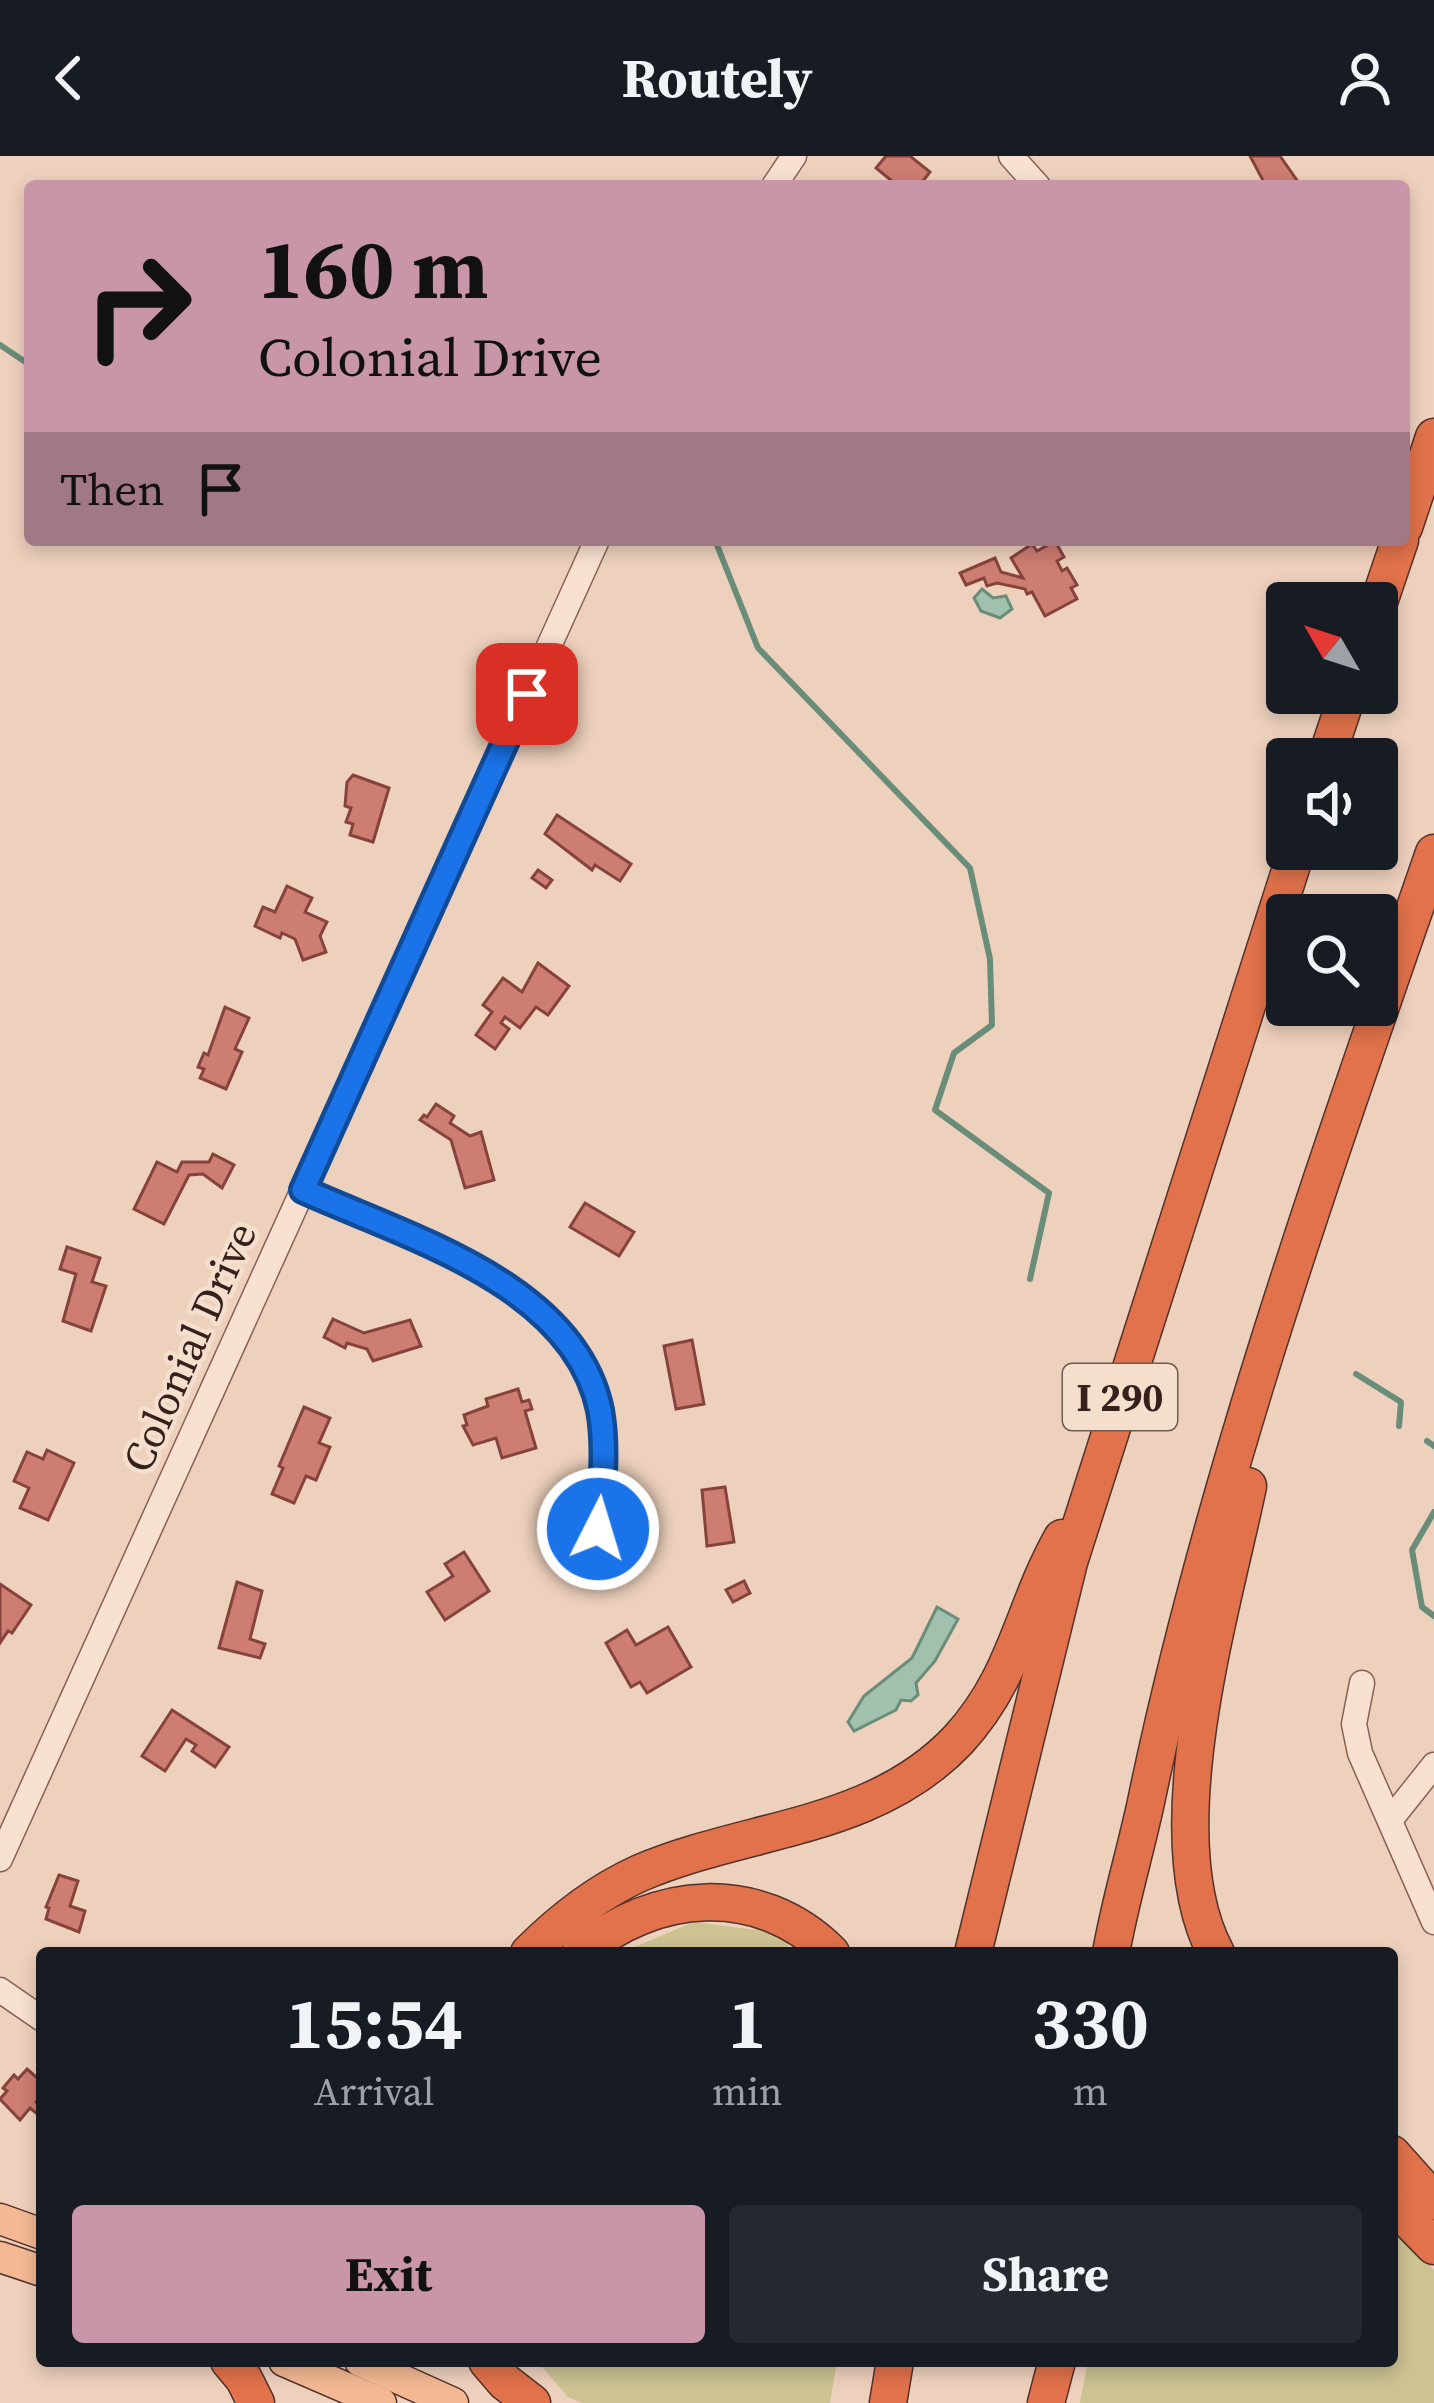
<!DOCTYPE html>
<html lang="en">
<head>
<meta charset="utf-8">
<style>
  body { margin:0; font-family:"Source Serif 4",serif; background:#242831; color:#f1f3f6; height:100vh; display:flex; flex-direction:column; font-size:45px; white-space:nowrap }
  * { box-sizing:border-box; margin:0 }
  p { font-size:39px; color:#9ea1a6 }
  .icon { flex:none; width:66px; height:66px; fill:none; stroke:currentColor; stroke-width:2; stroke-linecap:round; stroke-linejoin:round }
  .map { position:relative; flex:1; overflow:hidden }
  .panel { position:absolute; left:36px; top:1791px; width:1362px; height:420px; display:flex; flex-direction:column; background:#171b24; border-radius:12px; box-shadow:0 6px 18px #0003 }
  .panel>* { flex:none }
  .banner { position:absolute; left:24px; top:24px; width:1386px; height:366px; border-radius:12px; box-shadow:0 6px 18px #0003; background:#c896a8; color:#111; overflow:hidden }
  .needle { width:78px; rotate:309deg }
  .fabs { position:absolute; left:1266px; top:426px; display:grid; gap:24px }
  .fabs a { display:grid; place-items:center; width:132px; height:132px; border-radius:12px; background:#171b24; box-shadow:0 6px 18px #0003; font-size:60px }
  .pin { position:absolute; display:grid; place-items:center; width:102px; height:102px; color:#fff; margin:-51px; border-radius:24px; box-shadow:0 6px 18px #0006 }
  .me { position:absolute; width:132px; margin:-66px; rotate:5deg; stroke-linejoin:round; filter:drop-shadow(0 0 9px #0008) }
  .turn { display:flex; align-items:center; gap:42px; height:252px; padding:0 36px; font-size:54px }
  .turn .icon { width:156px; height:156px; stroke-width:2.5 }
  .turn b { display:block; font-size:84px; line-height:102px }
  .then { display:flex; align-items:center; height:114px; padding:0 36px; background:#0003; gap:24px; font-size:45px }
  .eta { display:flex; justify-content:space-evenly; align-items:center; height:204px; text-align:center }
  .eta b { font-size:72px; font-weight:700; line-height:84px }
  .primary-button { display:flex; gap:24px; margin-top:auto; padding:24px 36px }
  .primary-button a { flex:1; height:138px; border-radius:12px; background:#c896a8; color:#111; font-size:48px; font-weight:700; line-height:138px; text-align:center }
  .primary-button a+a { background:#242831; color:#f1f3f6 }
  header { display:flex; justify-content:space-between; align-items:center; height:156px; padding:0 36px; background:#171b24; font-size:54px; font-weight:700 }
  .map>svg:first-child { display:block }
</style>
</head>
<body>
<header><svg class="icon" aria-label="back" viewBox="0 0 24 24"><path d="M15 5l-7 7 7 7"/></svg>Routely<svg class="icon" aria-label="person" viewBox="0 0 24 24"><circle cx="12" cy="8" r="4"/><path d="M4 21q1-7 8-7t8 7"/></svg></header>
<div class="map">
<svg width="1434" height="2247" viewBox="0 0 1434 2247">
  <rect width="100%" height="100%" fill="#eed1bd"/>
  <g fill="#ccc292">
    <polygon points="694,1766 772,1776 797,1797 620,1797"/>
    <polygon points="1392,2071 1434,2114 1434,2247 1080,2247 1088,2205 1392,2205"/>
    <polygon points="537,2205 837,2205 830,2247 582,2247 568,2241"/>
  </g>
  <g fill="#a1c0ae" stroke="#698d79" stroke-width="3">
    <polygon points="982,433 993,442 1006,440 1012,453 1000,462 981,455 974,442"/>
    <polygon points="937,1451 958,1463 935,1505 916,1527 918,1539 911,1545 901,1544 896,1554 854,1575 848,1566 864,1540 912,1502"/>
  </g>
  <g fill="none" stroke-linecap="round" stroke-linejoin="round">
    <g stroke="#698d79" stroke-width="6">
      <polyline points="0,189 30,209"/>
      <polyline points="715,384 758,492 970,712 990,803 992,869 954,897 935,954 1049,1037 1030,1123"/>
      <polyline points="1356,1218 1401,1246 1399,1270"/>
      <polyline points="1427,1285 1434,1290"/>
      <polyline points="1434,1356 1412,1394 1422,1451 1434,1460"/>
    </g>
  </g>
  <g fill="#ce7d72" stroke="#86433c" stroke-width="3">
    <polygon points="886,0 910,0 930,16 919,30 898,30 876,12"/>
    <polygon points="1250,0 1280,0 1301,30 1266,30"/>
    <polygon points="1055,385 1064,401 1057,405 1062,415 1067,412 1077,429 1071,432 1077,443 1045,460 1032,436 1027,438 1025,433 997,427 987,430 984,422 966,429 960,417 995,402 1001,416 1023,422 1011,402 1032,388 1037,395"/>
    <polygon points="353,619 389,632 373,686 350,679 353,668 346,666 351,652 345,650 347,626"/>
    <polygon points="557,659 631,708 620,725 595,709 592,714 545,678"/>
    <polygon points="538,714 552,724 546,732 532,722"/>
    <polygon points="287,730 312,742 305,756 327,766 320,780 326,796 303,804 295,783 282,777 280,782 255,770 263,751 275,756"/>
    <polygon points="538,807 569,830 548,859 536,851 520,872 505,861 501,867 509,873 495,893 476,879 492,856 483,849 503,822 522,836"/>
    <polygon points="225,851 249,862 235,893 242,896 226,933 200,922 204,913 198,911 204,897 208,899"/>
    <polygon points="436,948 454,960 450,967 470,980 481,976 494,1024 465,1032 451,984 420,964 424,959 427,961"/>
    <polygon points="213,998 234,1009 222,1032 203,1018 189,1019 164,1068 134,1053 157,1006 177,1016 182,1006 209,1006"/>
    <polygon points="585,1047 634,1076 619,1100 570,1071"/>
    <polygon points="67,1091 100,1102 92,1126 106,1130 91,1175 63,1165 76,1118 60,1113"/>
    <polygon points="333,1163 364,1177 410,1164 421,1190 373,1205 367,1193 347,1187 345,1192 324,1181"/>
    <polygon points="692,1184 704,1248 676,1253 664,1190"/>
    <polygon points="518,1233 522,1246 529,1244 532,1253 525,1255 536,1292 502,1302 496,1282 473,1289 463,1270 467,1269 464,1259 488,1250 486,1243"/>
    <polygon points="304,1251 330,1262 319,1287 330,1291 316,1324 306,1320 294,1347 272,1338 283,1312 279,1310"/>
    <polygon points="47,1294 74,1307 48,1364 20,1352 29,1332 14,1325 27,1296 43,1303"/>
    <polygon points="725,1331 734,1386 707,1390 702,1334"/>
    <polygon points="464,1396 489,1435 445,1464 427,1436 453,1420 445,1408"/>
    <polygon points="744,1425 750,1437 733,1446 726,1434"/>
    <polygon points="237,1426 262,1435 250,1483 265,1488 260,1502 219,1492"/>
    <polygon points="0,1428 31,1449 12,1477 8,1475 0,1487"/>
    <polygon points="668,1471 691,1511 647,1537 640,1526 631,1531 606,1487 627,1474 636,1489"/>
    <polygon points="172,1554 229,1591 215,1611 192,1595 196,1589 186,1583 165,1615 142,1600"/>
    <polygon points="59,1719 78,1725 70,1750 85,1755 79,1776 46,1763 49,1752 46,1751"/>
    <polygon points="27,1913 42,1926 42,1938 36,1946 41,1951 36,1957 30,1952 20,1964 0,1943 7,1935 3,1932 14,1919 18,1923"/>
  </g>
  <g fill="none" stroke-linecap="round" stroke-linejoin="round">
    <g stroke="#876156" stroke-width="27">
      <g id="minor">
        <polyline points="1011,0 1038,30"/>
        <polyline points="774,30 794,0"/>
        <path d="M303,1034C397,1077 564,1127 595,1236C608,1282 602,1327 599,1373"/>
        <polyline points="1362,1527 1354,1568 1360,1597 1434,1766"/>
        <polyline points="1391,1663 1434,1609"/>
        <polyline points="0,1703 597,384"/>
        <polyline points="0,1834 42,1863"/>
      </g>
    </g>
    <g stroke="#54322b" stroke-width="33">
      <g id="major">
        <polyline points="0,2063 42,2078"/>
        <polyline points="0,2101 42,2115"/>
        <polyline points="284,2205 381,2247"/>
        <polyline points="360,2205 453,2247"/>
      </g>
    </g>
    <g stroke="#54322b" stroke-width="39">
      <g id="highway">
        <polyline points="1404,371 1434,281"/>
        <polyline points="1377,452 1400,384"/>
        <polyline points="1326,603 1348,537"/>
        <path d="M529,1797C561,1765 598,1736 640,1717C747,1671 873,1674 958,1584C1017,1520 1022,1453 1062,1382"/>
        <path d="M580,1797C654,1734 759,1725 831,1797"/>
        <polyline points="973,1797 1069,1406 1297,693"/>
        <path d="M1111,1797C1120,1746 1135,1697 1146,1646C1213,1323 1326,1009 1434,697"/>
        <path d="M1216,1797C1153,1680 1222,1455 1248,1330"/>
        <polyline points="1392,1998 1434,2045"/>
        <polyline points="1392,2047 1434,2090"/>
        <polyline points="229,2205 244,2223 256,2247"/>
        <polyline points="487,2205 505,2226 532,2247"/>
        <polyline points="888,2247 895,2205"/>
        <polyline points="1046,2247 1057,2205"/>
      </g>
    </g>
    <use href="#minor" stroke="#f9e1d1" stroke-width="24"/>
    <use href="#major" stroke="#f4b993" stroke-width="30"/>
    <use href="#highway" stroke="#e1724b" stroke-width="36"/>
  </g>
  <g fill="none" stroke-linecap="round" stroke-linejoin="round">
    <g stroke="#114b97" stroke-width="30">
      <path id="route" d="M527,538L303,1034C407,1081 574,1128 600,1254C607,1294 602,1333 598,1373"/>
    </g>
    <use href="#route" stroke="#1a73e8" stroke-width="21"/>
  </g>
  <g text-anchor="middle" stroke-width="9" stroke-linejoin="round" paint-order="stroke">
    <rect fill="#f6decd" stroke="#705950" stroke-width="3" x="1063" y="1208" width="114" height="66" rx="9"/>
    <g font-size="39" font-weight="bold" fill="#36201b">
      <text x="1120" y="1255">I 290</text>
    </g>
    <g font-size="42" fill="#36201b" stroke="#f6decd">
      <text transform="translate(189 1191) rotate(-66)" y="15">Colonial Drive</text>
    </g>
  </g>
</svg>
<div class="fabs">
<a><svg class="needle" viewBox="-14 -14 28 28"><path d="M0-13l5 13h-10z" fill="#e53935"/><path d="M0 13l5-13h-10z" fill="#9ea1a6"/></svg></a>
<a><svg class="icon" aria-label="sound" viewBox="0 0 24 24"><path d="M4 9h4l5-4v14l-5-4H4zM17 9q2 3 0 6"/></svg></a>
<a><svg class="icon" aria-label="search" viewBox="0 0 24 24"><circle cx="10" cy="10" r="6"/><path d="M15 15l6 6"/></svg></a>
</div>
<div class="pin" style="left:527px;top:538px;background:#d93025"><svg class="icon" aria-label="arrive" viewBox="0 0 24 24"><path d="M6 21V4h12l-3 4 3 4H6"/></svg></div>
<svg class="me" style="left:598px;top:1373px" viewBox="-20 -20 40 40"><circle r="17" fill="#1a73e8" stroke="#fff" stroke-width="3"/><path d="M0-11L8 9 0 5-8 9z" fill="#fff"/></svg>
<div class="banner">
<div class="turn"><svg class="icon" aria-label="right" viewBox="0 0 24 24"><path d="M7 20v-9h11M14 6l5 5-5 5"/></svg><div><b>160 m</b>Colonial Drive</div></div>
<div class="then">Then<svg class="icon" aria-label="arrive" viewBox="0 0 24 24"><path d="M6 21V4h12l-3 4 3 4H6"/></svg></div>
</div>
<section class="panel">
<div class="eta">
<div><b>15:54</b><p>Arrival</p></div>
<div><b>1</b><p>min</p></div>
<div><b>330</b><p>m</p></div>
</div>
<div class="primary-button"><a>Exit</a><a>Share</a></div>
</section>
</div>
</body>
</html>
